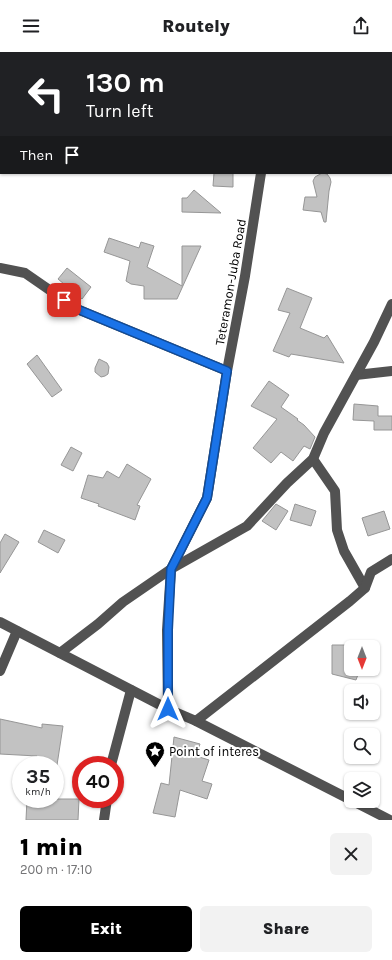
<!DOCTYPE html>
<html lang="en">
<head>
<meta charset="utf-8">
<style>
  body { margin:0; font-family:Karla,sans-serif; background:#f2f2f2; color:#202124; height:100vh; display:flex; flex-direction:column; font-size:15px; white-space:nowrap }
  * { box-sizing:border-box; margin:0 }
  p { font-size:13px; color:#757577 }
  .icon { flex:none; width:22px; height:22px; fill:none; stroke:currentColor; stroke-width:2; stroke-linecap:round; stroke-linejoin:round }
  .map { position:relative; height:768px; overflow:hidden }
  .panel { display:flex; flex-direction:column; background:#fff; flex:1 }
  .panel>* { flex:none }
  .banner { position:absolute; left:0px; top:0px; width:392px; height:122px; box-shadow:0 1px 3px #0004; background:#202124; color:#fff; overflow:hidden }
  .needle { width:26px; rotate:180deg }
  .tools { position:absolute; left:344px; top:588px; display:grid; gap:8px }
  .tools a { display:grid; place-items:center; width:36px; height:36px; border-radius:6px; background:#fff; box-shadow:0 1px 3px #0004; font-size:20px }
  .speed { position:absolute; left:12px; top:704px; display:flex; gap:8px; font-size:20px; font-weight:700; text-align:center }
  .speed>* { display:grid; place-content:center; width:52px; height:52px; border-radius:50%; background:#fff; box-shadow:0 1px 3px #0004; line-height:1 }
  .speed small { font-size:10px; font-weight:400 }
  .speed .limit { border:6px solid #d22; background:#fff; color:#111 }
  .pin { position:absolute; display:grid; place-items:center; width:34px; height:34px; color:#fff; margin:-17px; border-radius:8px; box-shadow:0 2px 6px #0006 }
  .me { position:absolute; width:44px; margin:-22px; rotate:0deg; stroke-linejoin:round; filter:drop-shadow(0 0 3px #0008) }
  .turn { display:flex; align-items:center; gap:14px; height:84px; padding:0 20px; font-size:18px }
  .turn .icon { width:52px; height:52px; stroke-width:2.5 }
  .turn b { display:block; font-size:28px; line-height:34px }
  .then { display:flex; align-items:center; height:38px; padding:0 20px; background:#0003; gap:8px; font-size:15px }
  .round { display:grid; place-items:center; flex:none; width:42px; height:42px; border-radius:6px; background:#f2f2f2 }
  .headline { display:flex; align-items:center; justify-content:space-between; height:68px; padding:0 20px }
  h1 { font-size:24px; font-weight:800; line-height:30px; color:#000 }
  .button { display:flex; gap:8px; margin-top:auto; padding:8px 20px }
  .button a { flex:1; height:46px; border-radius:6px; background:#000; color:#fff; font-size:16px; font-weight:800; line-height:46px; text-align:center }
  .button a+a { background:#f2f2f2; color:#202124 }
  header { display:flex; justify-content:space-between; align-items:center; height:52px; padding:0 20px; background:#fff; font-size:18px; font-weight:800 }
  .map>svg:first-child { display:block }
</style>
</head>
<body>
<header><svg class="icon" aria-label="menu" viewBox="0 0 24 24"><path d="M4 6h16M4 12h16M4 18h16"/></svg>Routely<svg class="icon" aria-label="share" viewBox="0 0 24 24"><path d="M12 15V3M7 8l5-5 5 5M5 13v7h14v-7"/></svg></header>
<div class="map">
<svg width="392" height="768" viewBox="0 0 392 768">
  <rect width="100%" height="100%" fill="#fff"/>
  <g fill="#c2c2c2" stroke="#969696">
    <polygon points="214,121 233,121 233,135 213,134"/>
    <polygon points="322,121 327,122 330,126 331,130 329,139 326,170 324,170 321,160 303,158 305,145 317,145 313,129 315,125"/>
    <polygon points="194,138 221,161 182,160 182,146 187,146"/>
    <polygon points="109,186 139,196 141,190 154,194 147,215 182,234 182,194 201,194 177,247 144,247 144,234 131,232 126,229 130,209 104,200"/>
    <polygon points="67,216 91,235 82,247 58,227"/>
    <polygon points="287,236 312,246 300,276 324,286 327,283 344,311 291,302 289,305 273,299 290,261 278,258"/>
    <polygon points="37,303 62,338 52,345 27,312"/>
    <polygon points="99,307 107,311 109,315 108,322 105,324 101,325 95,320 95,316"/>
    <polygon points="269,329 289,343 281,355 298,367 297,368 304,373 315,385 310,397 304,394 293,409 281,400 271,411 253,396 277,367 251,354"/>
    <polygon points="354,352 378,354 378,364 392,364 392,378 374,378 374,369 353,368"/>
    <polygon points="71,395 82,401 73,419 61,413"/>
    <polygon points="127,412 151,427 137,453 140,454 135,468 98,454 99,452 81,446 88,423 103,426 107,419 119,426"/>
    <polygon points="276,452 288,459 276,478 262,469"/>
    <polygon points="295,452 316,459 311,474 290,468"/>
    <polygon points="384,459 390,477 368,484 362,466"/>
    <polygon points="44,478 65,488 58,501 38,490"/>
    <polygon points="5,482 19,490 0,521 0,491"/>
    <polygon points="354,589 367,593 367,595 351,595 351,617 360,617 356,628 332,622 332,593 353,593"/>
    <polygon points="0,667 42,676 42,672 63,674 57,713 35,713 37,704 0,702"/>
    <polygon points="174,685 200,692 196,704 209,708 202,729 212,732 207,747 180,738 175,765 153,761 161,731 169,733"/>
    <polygon points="27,747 79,747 78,768 26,768"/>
  </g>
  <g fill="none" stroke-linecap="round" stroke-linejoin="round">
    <g stroke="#525252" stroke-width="10">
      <polyline points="280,1 280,0"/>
      <polyline points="261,121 245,224 227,319 207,446 171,517 167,578 168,657 196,669 351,748"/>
      <polyline points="0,216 25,221 77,257 227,319"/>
      <polyline points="356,323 392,319"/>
      <polyline points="313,407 335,439 337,478 344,499 365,536"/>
      <polyline points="0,570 168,657"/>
      <polyline points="60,601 98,572 123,550 171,517 247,474 287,431 313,407 324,381 374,290 392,252"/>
      <polyline points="0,619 17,579"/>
      <polyline points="196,669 350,549 365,536 371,520 392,507"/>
      <polyline points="111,713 131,638"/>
      <polyline points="353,749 390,768"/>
      <polyline points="104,768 107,747"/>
    </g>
  </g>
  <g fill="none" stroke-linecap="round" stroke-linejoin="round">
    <g stroke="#114b97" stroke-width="10">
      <polyline id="route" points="64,248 77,257 227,319 207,446 171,517 168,578 168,657"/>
    </g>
    <use href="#route" stroke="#1a73e8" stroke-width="7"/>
  </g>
  <defs>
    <g id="sight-pin" transform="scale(1)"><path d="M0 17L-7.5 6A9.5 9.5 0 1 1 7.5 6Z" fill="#000" stroke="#fff"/><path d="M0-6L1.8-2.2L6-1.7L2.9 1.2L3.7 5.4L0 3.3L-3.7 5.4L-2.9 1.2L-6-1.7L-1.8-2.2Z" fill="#fff"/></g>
  </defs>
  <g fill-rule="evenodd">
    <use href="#sight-pin" x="155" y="699"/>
  </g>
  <g text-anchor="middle" stroke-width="4" stroke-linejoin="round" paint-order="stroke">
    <g font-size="13" fill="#000" stroke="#fff">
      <text transform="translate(230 230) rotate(-80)" y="5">Teteramon-Juba Road</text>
    </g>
    <g font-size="13" fill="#000" stroke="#fff" text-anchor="start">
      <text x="169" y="704">Point of interes</text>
    </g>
  </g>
</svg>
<div class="tools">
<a><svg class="needle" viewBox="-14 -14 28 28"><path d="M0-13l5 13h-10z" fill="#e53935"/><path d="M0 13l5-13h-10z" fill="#757577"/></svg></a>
<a><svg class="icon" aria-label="sound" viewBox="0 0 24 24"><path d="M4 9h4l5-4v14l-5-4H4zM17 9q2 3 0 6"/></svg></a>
<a><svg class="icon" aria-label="search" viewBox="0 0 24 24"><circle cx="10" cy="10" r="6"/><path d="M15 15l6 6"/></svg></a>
<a><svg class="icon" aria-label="layers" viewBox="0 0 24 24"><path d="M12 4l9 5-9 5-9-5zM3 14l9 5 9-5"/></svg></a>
</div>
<div class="speed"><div>35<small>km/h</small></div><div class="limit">40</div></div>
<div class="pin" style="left:64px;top:248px;background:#d93025"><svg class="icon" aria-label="arrive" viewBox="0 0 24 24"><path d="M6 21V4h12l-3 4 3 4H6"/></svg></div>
<svg class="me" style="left:168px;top:657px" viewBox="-20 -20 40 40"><path d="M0-17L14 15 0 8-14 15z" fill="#1a73e8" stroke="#fff" stroke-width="4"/></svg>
<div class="banner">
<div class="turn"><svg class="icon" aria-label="left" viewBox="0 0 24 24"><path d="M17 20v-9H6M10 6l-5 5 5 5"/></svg><div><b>130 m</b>Turn left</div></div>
<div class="then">Then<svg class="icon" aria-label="arrive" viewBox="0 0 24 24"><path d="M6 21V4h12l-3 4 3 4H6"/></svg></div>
</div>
</div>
<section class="panel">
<div class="headline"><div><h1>1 min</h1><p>200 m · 17:10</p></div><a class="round"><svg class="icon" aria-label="close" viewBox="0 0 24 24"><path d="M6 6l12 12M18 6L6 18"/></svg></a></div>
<div class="button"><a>Exit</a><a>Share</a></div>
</section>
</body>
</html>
